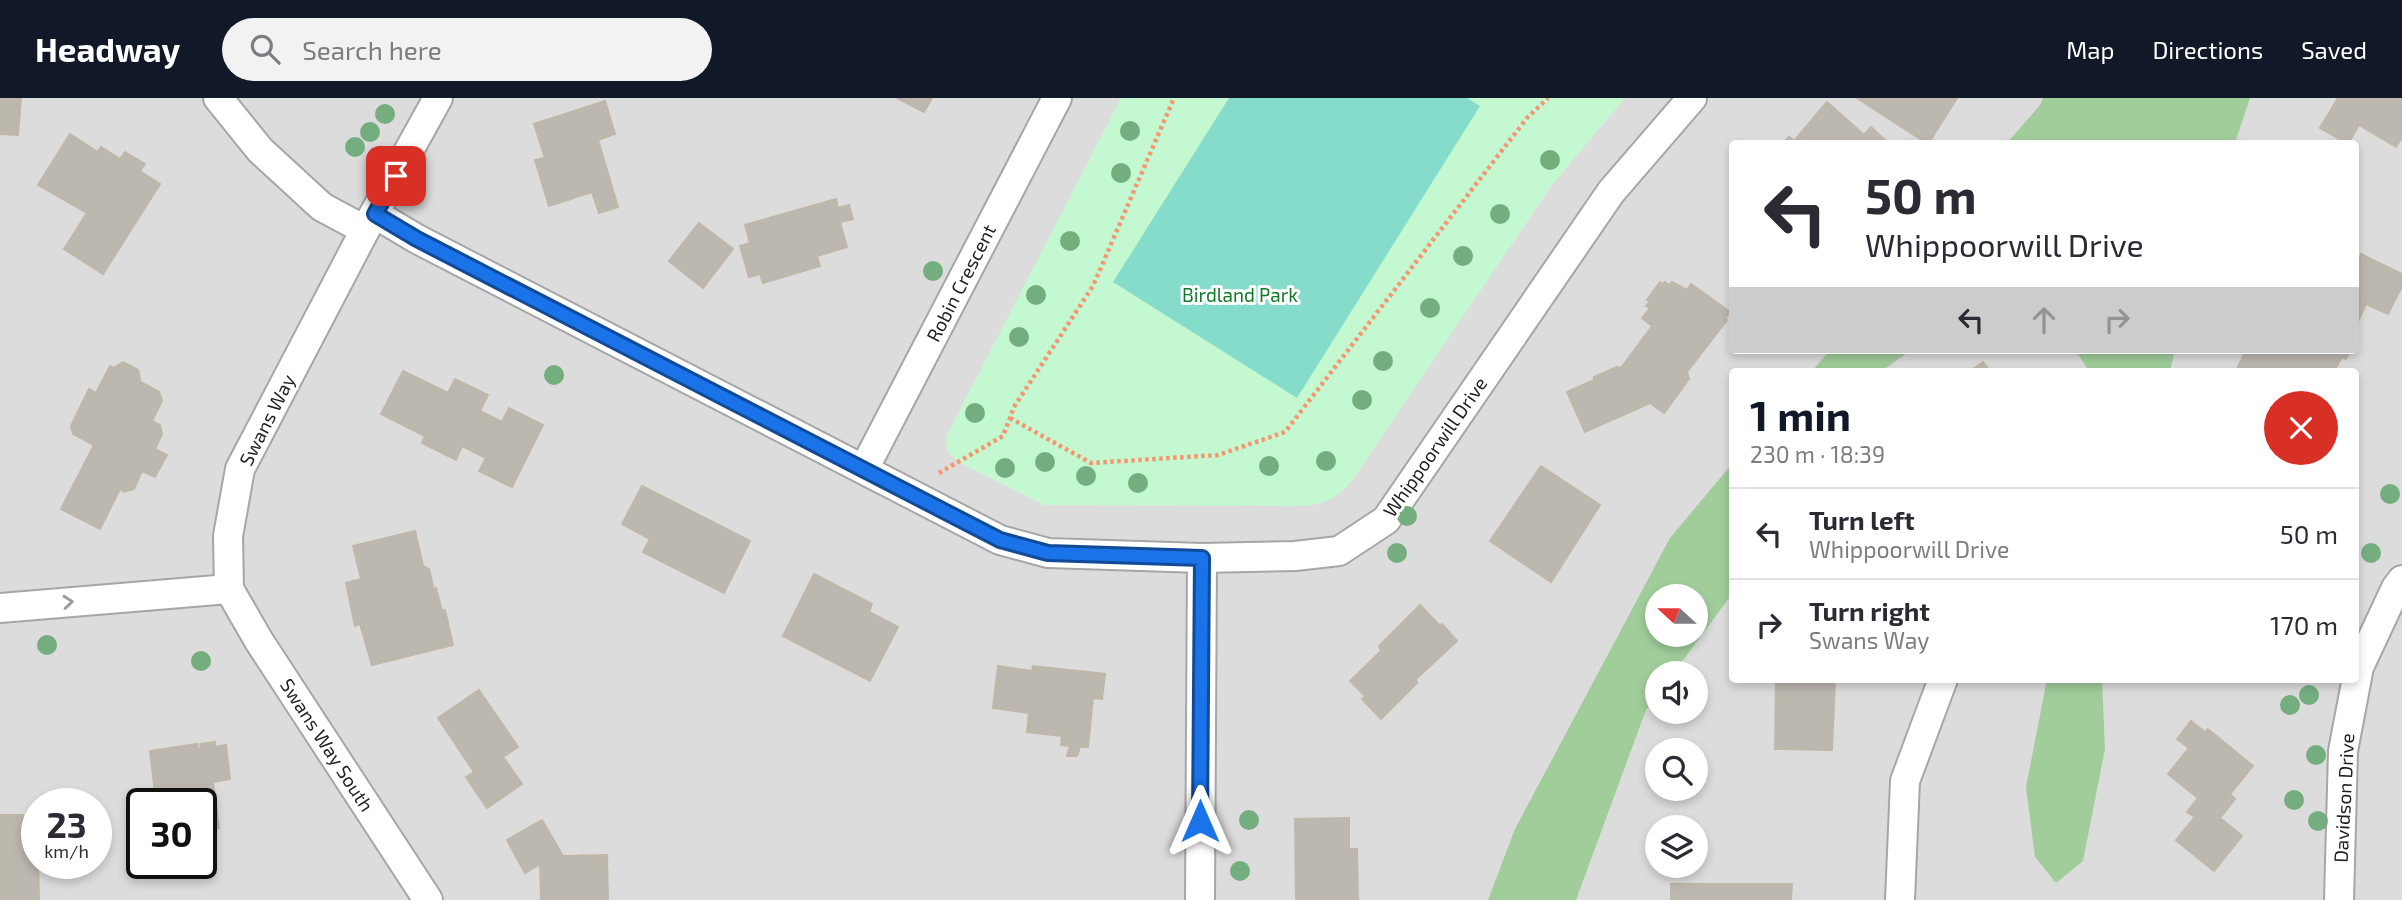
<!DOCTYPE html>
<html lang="en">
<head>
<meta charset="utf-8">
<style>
  body { margin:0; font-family:"Exo 2",sans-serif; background:#f2f2f3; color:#2b2b33; height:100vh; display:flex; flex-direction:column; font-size:26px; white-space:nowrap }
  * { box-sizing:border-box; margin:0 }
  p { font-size:23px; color:#7c7c81 }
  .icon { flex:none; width:38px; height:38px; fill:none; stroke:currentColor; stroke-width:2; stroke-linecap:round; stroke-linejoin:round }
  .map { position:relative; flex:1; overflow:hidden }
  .side { position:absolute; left:1729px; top:270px; width:630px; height:315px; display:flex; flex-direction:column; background:#fff; border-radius:7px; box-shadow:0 4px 10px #0003 }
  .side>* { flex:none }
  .top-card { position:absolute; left:1729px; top:42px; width:630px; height:214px; border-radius:7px; box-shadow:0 4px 10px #0003; background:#fff; color:#2b2b33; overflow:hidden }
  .needle { width:46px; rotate:291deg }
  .controls { position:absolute; left:1645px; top:486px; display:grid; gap:14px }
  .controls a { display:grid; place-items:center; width:63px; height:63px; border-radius:50%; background:#fff; box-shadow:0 4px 10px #0003; font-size:35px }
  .speed { position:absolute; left:21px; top:690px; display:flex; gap:14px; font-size:35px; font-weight:700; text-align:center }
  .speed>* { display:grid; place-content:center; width:91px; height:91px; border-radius:50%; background:#fff; box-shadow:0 4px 10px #0003; line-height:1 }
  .speed small { font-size:18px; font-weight:400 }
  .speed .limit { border:4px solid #111; border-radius:10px; background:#fff; color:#111 }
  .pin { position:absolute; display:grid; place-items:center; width:60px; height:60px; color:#fff; margin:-30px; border-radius:14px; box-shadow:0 4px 10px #0006 }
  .me { position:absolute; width:77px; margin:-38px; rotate:0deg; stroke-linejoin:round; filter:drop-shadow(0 0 5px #0008) }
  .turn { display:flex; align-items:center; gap:24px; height:147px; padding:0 21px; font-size:32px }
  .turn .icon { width:91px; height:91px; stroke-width:2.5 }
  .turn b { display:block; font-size:49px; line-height:60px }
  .lanes { display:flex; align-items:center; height:66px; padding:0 21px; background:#0003; justify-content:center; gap:35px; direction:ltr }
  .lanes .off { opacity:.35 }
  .round { display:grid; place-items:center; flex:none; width:74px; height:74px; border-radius:37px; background:#f2f2f3 }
  .head { display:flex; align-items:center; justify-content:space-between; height:119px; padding:0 21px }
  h1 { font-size:42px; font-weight:700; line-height:52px; color:#111827 }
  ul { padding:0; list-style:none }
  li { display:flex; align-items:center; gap:21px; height:91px; padding:0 21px; border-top:2px solid #e1e1e2 }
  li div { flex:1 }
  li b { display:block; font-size:26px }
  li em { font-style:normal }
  header { display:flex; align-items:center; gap:42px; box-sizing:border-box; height:98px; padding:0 35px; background:#111827; color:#fff }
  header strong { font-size:33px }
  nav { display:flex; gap:38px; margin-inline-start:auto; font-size:24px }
  .search { width:490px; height:63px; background:#f2f2f3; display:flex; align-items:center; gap:18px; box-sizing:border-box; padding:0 24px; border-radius:38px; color:#7c7c81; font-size:26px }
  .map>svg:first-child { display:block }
</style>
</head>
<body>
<header>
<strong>Headway</strong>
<div class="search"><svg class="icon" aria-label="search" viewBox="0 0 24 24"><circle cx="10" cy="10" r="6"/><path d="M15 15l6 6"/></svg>Search here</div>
<nav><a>Map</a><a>Directions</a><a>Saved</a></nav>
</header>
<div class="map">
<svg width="2402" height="802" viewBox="0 0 2402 802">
  <rect width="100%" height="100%" fill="#efeee5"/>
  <path fill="#dddcdc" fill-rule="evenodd" d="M0,0H2402V802H0ZM1732,46H2356V252H1732ZM1732,273H2356V581H1732ZM1657,499H1696V537H1657ZM1657,576H1696V614H1657ZM1657,653H1696V691H1657ZM37,705H96V765H37ZM142,705H201V765H142ZM1657,730H1696V768H1657Z"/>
  <g fill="#a1cd9b" fill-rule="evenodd">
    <polygon points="2043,0 2250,0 2235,45 2007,45 2040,7"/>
    <polygon points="1830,252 1911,252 1882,273 1812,273"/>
    <polygon points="2075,252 2175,252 2170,273 2089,273"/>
    <path d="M1732,366V496L1673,576H1657V597L1646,612L1576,802H1488L1515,731L1670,440ZM1657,499H1696V537H1657Z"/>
    <polygon points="2047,581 2102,581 2105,651 2083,763 2056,785 2035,759 2026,689"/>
  </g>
  <path fill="#c4f8d1" d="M1121,0H1625L1552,87L1351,384C1338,399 1325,406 1306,408L1044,407L958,364L948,354L946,339Z"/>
  <polygon fill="#86dcca" points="1229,0 1467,0 1480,8 1297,300 1113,184"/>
  <g fill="#bcb7af" stroke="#c0b7a8" stroke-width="2">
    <polygon points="0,0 21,0 18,37 0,36"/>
    <polygon points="897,0 932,0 924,14"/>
    <polygon points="1857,0 1957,0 1928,46"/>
    <polygon points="2338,0 2402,0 2402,39 2396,49 2359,27 2348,46 2320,30"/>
    <polygon points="605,3 615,36 598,42 618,109 599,115 592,94 549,108 535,62 545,60 534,26"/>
    <polygon points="1827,4 1864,37 1871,29 1889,46 1783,46 1789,39 1794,43"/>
    <polygon points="70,36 98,54 101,49 120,61 125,54 145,66 140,73 160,86 103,176 64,151 87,115 38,87"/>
    <polygon points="836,101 838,110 849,107 853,121 840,124 847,149 817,158 820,168 763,185 760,176 749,179 740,148 750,145 745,127"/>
    <polygon points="699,125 733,151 703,190 669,163"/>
    <polygon points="2361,156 2402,176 2402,188 2388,216 2366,206 2356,228 2356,168"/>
    <polygon points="1660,184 1663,186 1665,184 1669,187 1672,184 1687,192 1691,186 1730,214 1725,220 1727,222 1687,274 1689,281 1664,315 1650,305 1585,334 1567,294 1594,282 1594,279 1617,269 1621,270 1652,228 1642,220 1650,210 1646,208 1650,204 1647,202"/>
    <polygon points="2246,252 2350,252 2346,261 2342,259 2334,273 2247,273 2238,269"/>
    <polygon points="123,264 138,272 140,281 139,283 159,294 162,303 152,323 160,327 162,336 155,351 167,357 155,379 142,373 134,391 124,394 120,391 100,431 61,411 94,347 73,336 71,328 89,291 96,295 110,268 114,270"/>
    <polygon points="1983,264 1990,273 1970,273"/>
    <polygon points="403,273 448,295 455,281 488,297 480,313 502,324 509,310 543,327 512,389 479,373 486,360 462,348 456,362 422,345 425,338 381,316"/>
    <polygon points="1541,368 1600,407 1551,484 1490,443"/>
    <polygon points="642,388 750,443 724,495 643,454 650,441 622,426"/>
    <polygon points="415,433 423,468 429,471 433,488 430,492 436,490 442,513 445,512 453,547 372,567 360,526 355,528 346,485 361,481 353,448"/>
    <polygon points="814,476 872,506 869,514 898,529 870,583 783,538"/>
    <polygon points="1420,507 1440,528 1442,526 1457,543 1416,581 1417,585 1381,621 1362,601 1365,598 1350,583 1381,553 1379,548"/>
    <polygon points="998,568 1032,573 1033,568 1105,576 1102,601 1093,600 1088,649 1080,649 1077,658 1067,658 1070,648 1061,647 1062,638 1027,634 1029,615 993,610"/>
    <polygon points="1776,581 1835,581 1832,652 1775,651"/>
    <polygon points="479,592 518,649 503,659 522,686 487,710 466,679 474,674 438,620"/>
    <polygon points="2191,623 2205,634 2208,631 2253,668 2230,696 2235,701 2220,720 2242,738 2214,773 2176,742 2195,719 2187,714 2198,700 2168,676 2189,650 2177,641"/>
    <polygon points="215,644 215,649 226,647 230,681 213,684 219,730 201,732 201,705 152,705 150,695 155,695 150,653 197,646 198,651 201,651 200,646"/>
    <polygon points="0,717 23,717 23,722 37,722 39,802 0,802"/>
    <polygon points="1349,720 1349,751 1357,751 1358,802 1296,802 1295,721"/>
    <polygon points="542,722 563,758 607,757 608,802 541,802 540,766 525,775 507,742"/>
    <polygon points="1671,786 1792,786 1791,802 1671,802"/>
  </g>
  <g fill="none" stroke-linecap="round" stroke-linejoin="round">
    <g stroke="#a6a6a6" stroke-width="32">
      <g id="street">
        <polyline points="218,0 260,52 322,109 365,132"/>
        <polyline points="375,116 417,141 1000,442 1048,455 1202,460 1295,458 1339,453 1386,422 1611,94 1692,0"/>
        <polyline points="864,371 1057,0"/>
        <polyline points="0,510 229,491"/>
        <polyline points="428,802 259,543 229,491 228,438 240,371 365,132 438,0"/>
        <polyline points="1200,802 1202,460"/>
        <polyline points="1900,802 1905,683 1943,581"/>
        <polyline points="2339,802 2343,653 2359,569 2396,490 2402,482"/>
      </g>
    </g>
    <g stroke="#f59670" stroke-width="4.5" stroke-dasharray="3.5 3.5" stroke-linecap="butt">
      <polyline points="1010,320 1091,365 1218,357 1285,334 1527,20 1548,0"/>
      <polyline points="939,375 1003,338 1014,309 1093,188 1174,0"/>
    </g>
    <use href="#street" stroke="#fff" stroke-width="28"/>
  </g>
  <g fill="#74ae7f">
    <circle cx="385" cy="16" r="10"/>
    <circle cx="1130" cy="33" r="10"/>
    <circle cx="370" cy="34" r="10"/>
    <circle cx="355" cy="49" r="10"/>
    <circle cx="1550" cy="62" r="10"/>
    <circle cx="1121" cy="75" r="10"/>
    <circle cx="1500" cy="116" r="10"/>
    <circle cx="1070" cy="143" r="10"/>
    <circle cx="1463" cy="158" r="10"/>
    <circle cx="933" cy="173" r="10"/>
    <circle cx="1036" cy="197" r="10"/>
    <circle cx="1430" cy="210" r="10"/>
    <circle cx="1019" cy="239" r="10"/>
    <circle cx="1383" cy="263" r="10"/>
    <circle cx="554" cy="277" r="10"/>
    <circle cx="1362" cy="302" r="10"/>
    <circle cx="975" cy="315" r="10"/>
    <circle cx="1326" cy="363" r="10"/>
    <circle cx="1045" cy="364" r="10"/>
    <circle cx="1269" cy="368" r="10"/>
    <circle cx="1005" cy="370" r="10"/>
    <circle cx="1086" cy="378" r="10"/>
    <circle cx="1138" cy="385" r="10"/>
    <circle cx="2390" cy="396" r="10"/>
    <circle cx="1407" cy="418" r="10"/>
    <circle cx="1397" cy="455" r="10"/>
    <circle cx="2371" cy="455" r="10"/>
    <circle cx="47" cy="547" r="10"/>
    <circle cx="201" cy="563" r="10"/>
    <circle cx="2309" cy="597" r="10"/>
    <circle cx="2290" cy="607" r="10"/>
    <circle cx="2316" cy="657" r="10"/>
    <circle cx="2294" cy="702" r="10"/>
    <circle cx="1249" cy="722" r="10"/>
    <circle cx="2318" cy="723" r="10"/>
    <circle cx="1240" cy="773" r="10"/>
  </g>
  <defs><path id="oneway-chevron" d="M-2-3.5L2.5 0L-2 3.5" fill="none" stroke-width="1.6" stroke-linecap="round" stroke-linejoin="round" transform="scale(1.75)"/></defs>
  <use stroke="#9a9a9a" href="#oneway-chevron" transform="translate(68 504) rotate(-5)"/>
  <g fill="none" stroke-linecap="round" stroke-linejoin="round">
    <g stroke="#114b97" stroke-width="18">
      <polyline id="route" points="396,78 375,116 417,141 1000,442 1048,455 1202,460 1200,723"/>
    </g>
    <use href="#route" stroke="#1a73e8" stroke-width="12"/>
  </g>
  <g text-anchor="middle" stroke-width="6" stroke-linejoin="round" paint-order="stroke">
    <g font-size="19" fill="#1f1f1f" stroke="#fff">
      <text transform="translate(961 185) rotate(-63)" y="7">Robin Crescent</text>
      <text transform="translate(267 322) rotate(-63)" y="7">Swans Way</text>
      <text transform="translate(1435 349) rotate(-55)" y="7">Whippoorwill Drive</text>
      <text transform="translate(327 647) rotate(57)" y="7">Swans Way South</text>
      <text transform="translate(2344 700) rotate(-87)" y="7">Davidson Drive</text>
    </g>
    <g font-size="19" fill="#0f7a2b" stroke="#fff">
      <text x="1240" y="204">Birdland Park</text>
    </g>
  </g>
</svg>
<div class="controls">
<a><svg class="needle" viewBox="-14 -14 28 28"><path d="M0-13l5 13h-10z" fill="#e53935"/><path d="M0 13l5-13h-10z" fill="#7c7c81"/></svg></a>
<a><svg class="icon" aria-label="sound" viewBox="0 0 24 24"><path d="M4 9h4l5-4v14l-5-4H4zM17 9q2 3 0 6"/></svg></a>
<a><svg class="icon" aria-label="search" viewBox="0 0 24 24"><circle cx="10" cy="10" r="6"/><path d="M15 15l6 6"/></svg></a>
<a><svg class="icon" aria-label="layers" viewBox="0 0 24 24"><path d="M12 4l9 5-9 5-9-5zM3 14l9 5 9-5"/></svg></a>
</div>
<div class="speed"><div>23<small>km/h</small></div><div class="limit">30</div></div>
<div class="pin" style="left:396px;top:78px;background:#d93025"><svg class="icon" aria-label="arrive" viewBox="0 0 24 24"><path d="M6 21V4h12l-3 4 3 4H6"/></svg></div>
<svg class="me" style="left:1200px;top:723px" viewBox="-20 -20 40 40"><path d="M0-17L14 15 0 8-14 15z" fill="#1a73e8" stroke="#fff" stroke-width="4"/></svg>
<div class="top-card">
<div class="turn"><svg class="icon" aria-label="left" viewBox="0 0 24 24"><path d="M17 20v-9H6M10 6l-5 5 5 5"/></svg><div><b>50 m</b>Whippoorwill Drive</div></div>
<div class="lanes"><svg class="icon" aria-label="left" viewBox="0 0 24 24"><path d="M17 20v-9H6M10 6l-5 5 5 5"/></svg><svg class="icon off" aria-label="ahead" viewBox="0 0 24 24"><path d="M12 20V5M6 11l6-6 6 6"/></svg><svg class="icon off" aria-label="right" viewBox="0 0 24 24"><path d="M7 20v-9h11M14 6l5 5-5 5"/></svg></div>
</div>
<section class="side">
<div class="head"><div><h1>1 min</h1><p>230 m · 18:39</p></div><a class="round" style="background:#d93025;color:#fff"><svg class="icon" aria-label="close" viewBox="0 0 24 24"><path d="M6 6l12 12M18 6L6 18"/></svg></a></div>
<ul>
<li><svg class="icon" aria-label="left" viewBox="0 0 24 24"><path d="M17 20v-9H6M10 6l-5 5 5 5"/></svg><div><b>Turn left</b><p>Whippoorwill Drive</p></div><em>50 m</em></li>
<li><svg class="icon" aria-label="right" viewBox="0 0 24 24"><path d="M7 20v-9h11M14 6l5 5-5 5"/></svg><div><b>Turn right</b><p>Swans Way</p></div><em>170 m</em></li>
</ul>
</section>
</div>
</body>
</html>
